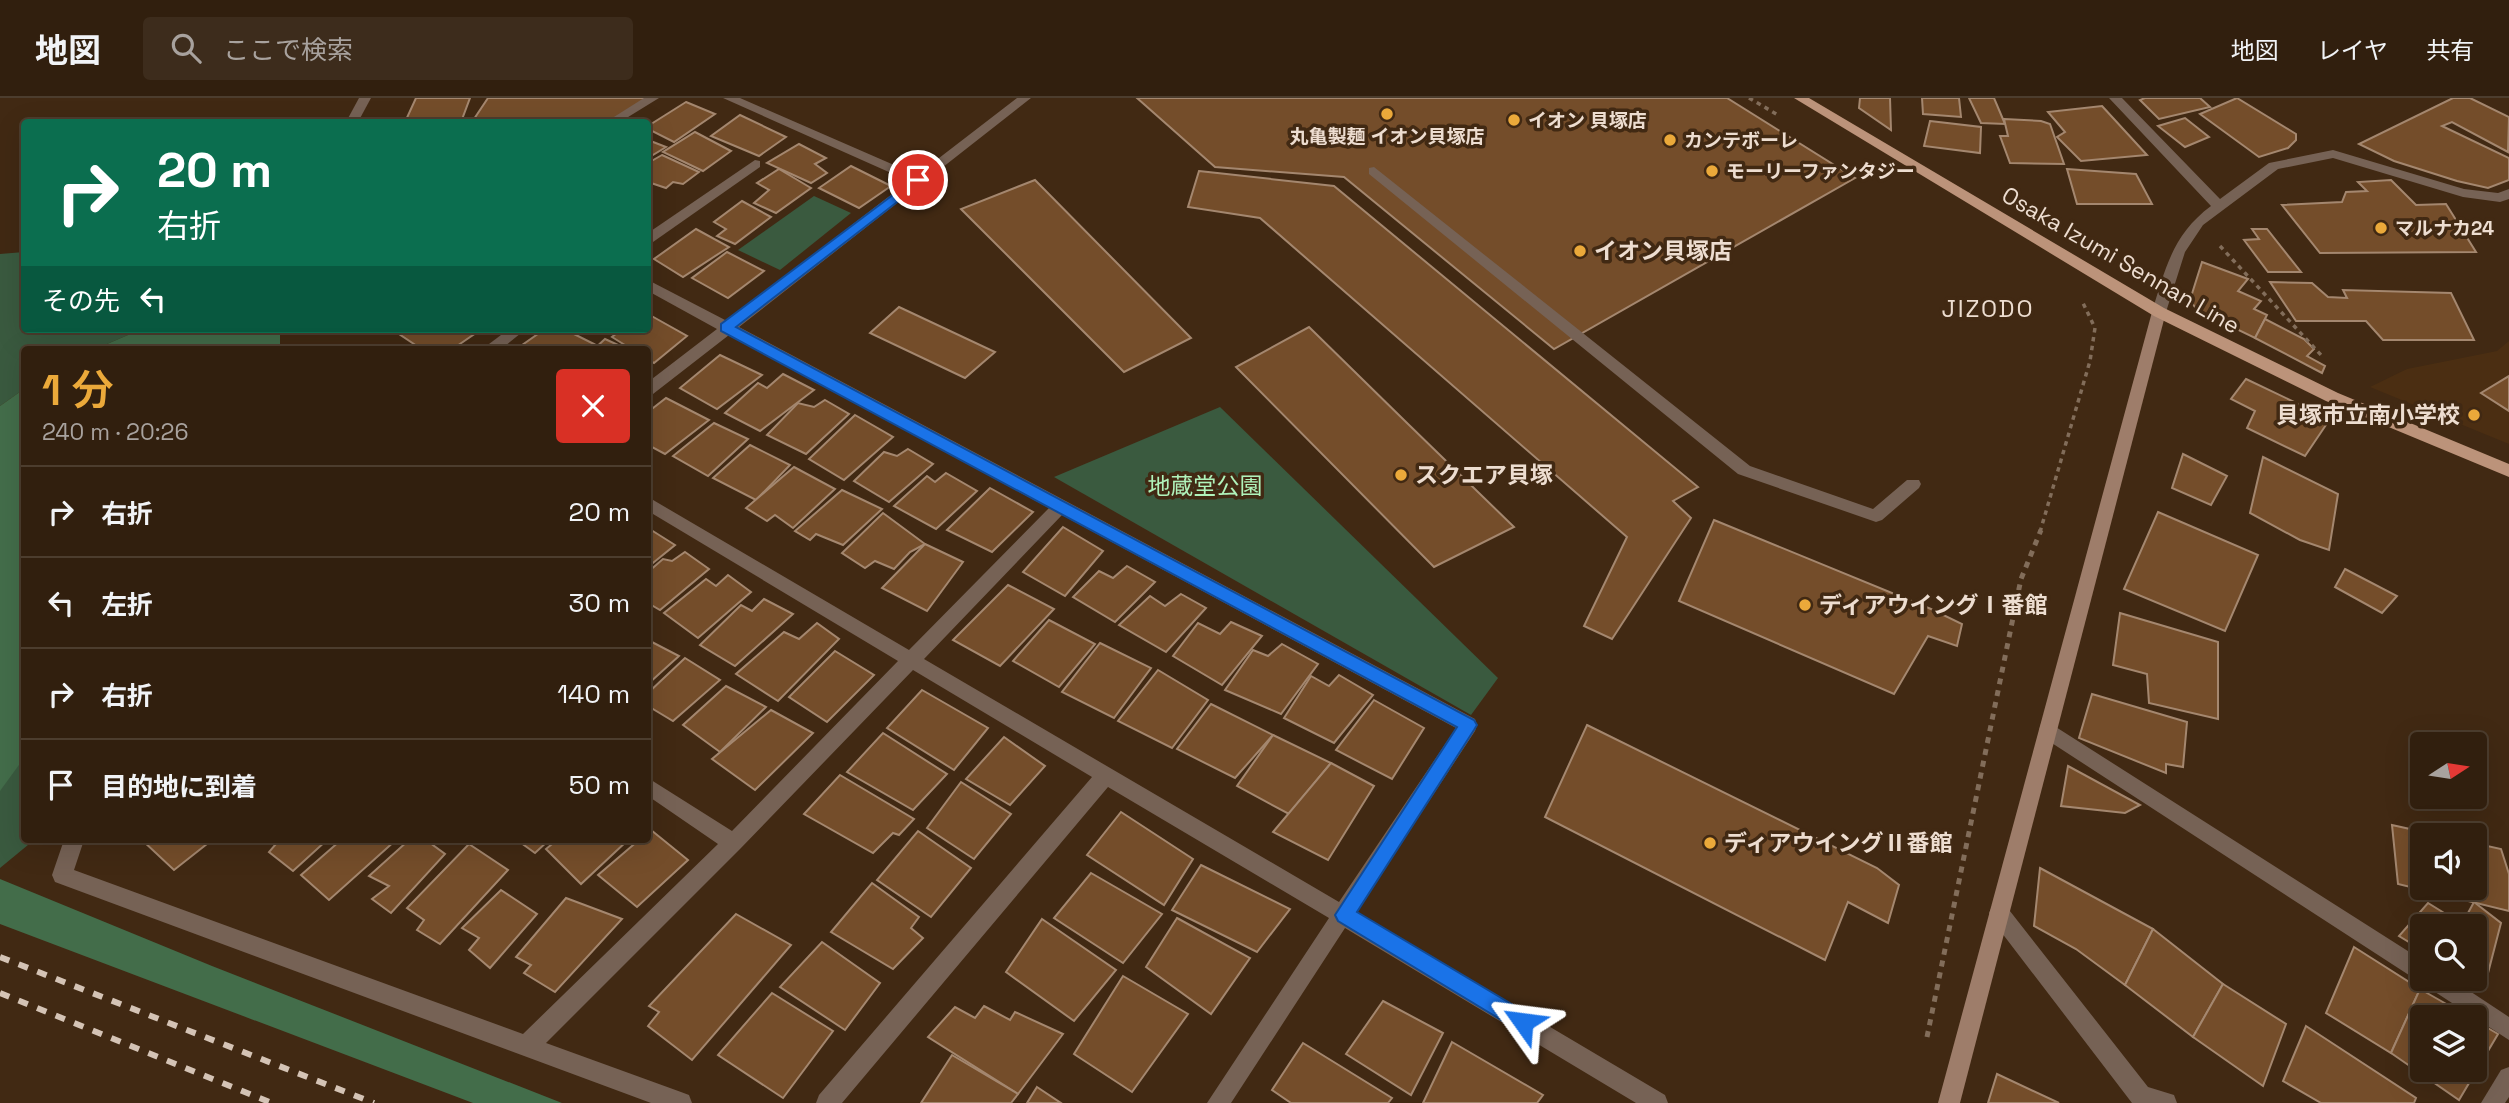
<!DOCTYPE html>
<html lang="ja">
<head>
<meta charset="utf-8">
<style>
  body { margin:0; font-family:"Space Grotesk","Noto Sans JP",sans-serif; background:#3d2c1c; color:#f1f3f6; height:100vh; display:flex; flex-direction:column; font-size:26px; white-space:nowrap }
  * { box-sizing:border-box; margin:0 }
  p { font-size:23px; color:#a8a29e }
  .icon { flex:none; width:38px; height:38px; fill:none; stroke:currentColor; stroke-width:2; stroke-linecap:round; stroke-linejoin:round }
  .map { position:relative; flex:1; overflow:hidden }
  .details { position:absolute; left:21px; top:248px; width:630px; height:497px; display:flex; flex-direction:column; background:#311f0e; border-radius:7px; box-shadow:0 7px 28px #0002,0 0 0 2px #4c3d2e }
  .details>* { flex:none }
  .banner { position:absolute; left:21px; top:21px; width:630px; height:214px; border-radius:7px; box-shadow:0 7px 28px #0002,0 0 0 2px #4c3d2e; background:#0b6e4f; color:#fff; overflow:hidden }
  .needle { width:46px; rotate:78deg }
  .controls { position:absolute; left:2410px; top:634px; display:grid; gap:14px }
  .controls a { display:grid; place-items:center; width:77px; height:77px; border-radius:7px; background:#311f0e; box-shadow:0 7px 28px #0002,0 0 0 2px #4c3d2e; font-size:35px }
  .pin { position:absolute; display:grid; place-items:center; width:60px; height:60px; color:#fff; margin:-30px; border:4px solid #fff; border-radius:50%; box-shadow:0 2px 7px #0007 }
  .me { position:absolute; width:77px; margin:-38px; rotate:301deg; stroke-linejoin:round; filter:drop-shadow(0 0 5px #0008) }
  .turn { display:flex; align-items:center; gap:24px; height:147px; padding:0 21px; font-size:32px }
  .turn .icon { width:91px; height:91px; stroke-width:2.5 }
  .turn b { display:block; font-size:49px; line-height:60px }
  .then { display:flex; align-items:center; height:66px; padding:0 21px; background:#0003; gap:14px; font-size:26px }
  .round { display:grid; place-items:center; flex:none; width:74px; height:74px; border-radius:7px; background:#3d2c1c }
  .head { display:flex; align-items:center; justify-content:space-between; height:119px; padding:0 21px }
  h1 { font-size:42px; font-weight:600; line-height:52px; color:#eba93a }
  ul { padding:0; list-style:none }
  li { display:flex; align-items:center; gap:21px; height:91px; padding:0 21px; border-top:2px solid #4c3d2e }
  li div { flex:1 }
  li b { display:block; font-size:26px }
  li em { font-style:normal }
  header { display:flex; align-items:center; gap:42px; box-sizing:border-box; height:98px; padding:0 35px; background:#311f0e; border-bottom:2px solid #4c3d2e }
  header strong { font-size:33px }
  nav { display:flex; gap:38px; margin-inline-start:auto; font-size:24px }
  .search { width:490px; height:63px; background:#3d2c1c; display:flex; align-items:center; gap:18px; box-sizing:border-box; padding:0 24px; border-radius:7px; color:#a8a29e; font-size:26px }
  .map>svg:first-child { display:block }
</style>
</head>
<body>
<header>
<strong>地図</strong>
<div class="search"><svg class="icon" aria-label="search" viewBox="0 0 24 24"><circle cx="10" cy="10" r="6"/><path d="M15 15l6 6"/></svg>ここで検索</div>
<nav><a>地図</a><a>レイヤ</a><a>共有</a></nav>
</header>
<div class="map">
<svg width="2509" height="1005" viewBox="0 0 2509 1005">
  <rect width="100%" height="100%" fill="#412913"/>
  <polygon fill="#4b2e12" points="2509,243 2509,346 2370,289 2407,271 2497,253"/>
  <g fill="#3a5a3f">
    <polygon points="814,98 851,115 780,172 738,152"/>
    <polygon points="24,154 24,231 142,231 93,252 24,252 24,291 0,308 0,156"/>
    <polygon points="1220,309 1498,580 1471,617 1054,379"/>
    <polygon points="24,658 24,742 34,742 0,770 0,692"/>
  </g>
  <g fill="#436d4a">
    <polygon points="142,231 280,231 280,252 93,252"/>
    <polygon points="24,291 24,660 0,693 0,308"/>
    <polygon points="0,781 212,868 562,1005 473,1005 0,826"/>
  </g>
  <g fill="#744d2a" stroke="#a4876f" stroke-width="2">
    <polygon points="416,0 470,0 461,24 405,24"/>
    <polygon points="488,0 653,0 612,24 472,24"/>
    <polygon points="1137,0 1727,0 1855,80 1554,251 1344,79 1215,69"/>
    <polygon points="1860,0 1890,0 1891,32 1859,10"/>
    <polygon points="1922,0 1959,0 1961,19 1923,16"/>
    <polygon points="1969,0 1994,0 2005,26 1981,25"/>
    <polygon points="2145,0 2200,0 2210,9 2159,21 2140,2"/>
    <polygon points="2237,0 2296,36 2296,42 2288,50 2259,59 2200,16"/>
    <polygon points="2453,0 2470,0 2509,19 2508,54 2452,24 2442,28 2509,60 2509,82 2488,90 2457,83 2394,63 2359,46"/>
    <polygon points="686,4 715,16 674,44 648,31 648,28"/>
    <polygon points="2102,8 2147,57 2081,63 2057,39 2065,34 2048,14"/>
    <polygon points="740,17 786,39 759,58 711,38"/>
    <polygon points="2185,20 2209,39 2185,49 2158,28"/>
    <polygon points="2004,21 2041,23 2050,26 2064,66 2010,65 2000,38 2008,38"/>
    <polygon points="1930,23 1981,29 1980,55 1924,48"/>
    <polygon points="695,34 731,53 703,73 663,54"/>
    <polygon points="648,42 666,49 648,60"/>
    <polygon points="799,46 826,60 815,66 827,75 811,85 767,65"/>
    <polygon points="662,57 699,74 683,86 673,84 666,90 648,84 648,65"/>
    <polygon points="851,68 891,88 859,110 819,90"/>
    <polygon points="779,71 811,90 776,115 754,105 769,92 757,85"/>
    <polygon points="2067,71 2136,76 2152,106 2077,106"/>
    <polygon points="1199,73 1334,88 1698,389 1673,403 1691,420 1612,541 1584,528 1627,439 1260,120 1188,109"/>
    <polygon points="1035,82 1191,240 1124,274 961,111"/>
    <polygon points="2391,82 2416,107 2446,106 2476,154 2320,155 2282,107 2342,104 2346,94 2367,93 2358,84"/>
    <polygon points="742,103 771,119 735,146 717,138 726,131 714,124"/>
    <polygon points="696,131 729,149 683,179 654,161"/>
    <polygon points="2252,131 2267,131 2301,174 2268,174 2244,142 2259,141"/>
    <polygon points="727,154 764,173 728,200 692,180"/>
    <polygon points="2202,164 2248,181 2238,193 2261,203 2254,211 2267,217 2255,240 2197,212 2190,202"/>
    <polygon points="2270,184 2312,185 2328,199 2347,200 2343,192 2451,195 2474,242 2383,242 2366,223 2296,223"/>
    <polygon points="899,209 995,254 965,280 870,235"/>
    <polygon points="648,216 687,238 654,265 648,261 648,252 633,252 612,239 622,231 648,231"/>
    <polygon points="2265,221 2304,241 2314,251 2307,258 2325,268 2322,275 2255,240"/>
    <polygon points="1309,229 1406,324 1514,429 1434,469 1236,269"/>
    <polygon points="407,231 464,231 473,237 451,252 423,252 399,236"/>
    <polygon points="545,231 564,231 594,246 586,252 515,252"/>
    <polygon points="605,241 629,252 593,252"/>
    <polygon points="720,257 762,277 717,311 680,290"/>
    <polygon points="783,276 814,292 760,333 725,315 758,285 767,290"/>
    <polygon points="2509,278 2509,313 2481,295"/>
    <polygon points="2246,281 2330,321 2305,358 2247,330 2255,313 2231,301"/>
    <polygon points="666,300 709,322 665,356 648,347 648,314"/>
    <polygon points="825,302 849,316 806,356 767,337 798,305 814,309"/>
    <polygon points="855,317 893,339 844,382 809,361"/>
    <polygon points="714,325 748,341 708,378 673,358"/>
    <polygon points="750,347 790,367 756,402 713,380"/>
    <polygon points="908,351 933,366 889,404 854,383 884,354 897,358"/>
    <polygon points="2183,356 2227,378 2211,407 2172,390"/>
    <polygon points="2263,359 2338,396 2329,452 2300,442 2250,415"/>
    <polygon points="794,369 835,391 793,430 775,417 767,423 746,410"/>
    <polygon points="946,375 977,393 936,431 894,408 927,378 935,384"/>
    <polygon points="990,390 1033,414 992,454 947,432"/>
    <polygon points="842,392 882,411 843,447 816,436 810,442 795,433"/>
    <polygon points="2158,414 2258,457 2225,533 2124,491"/>
    <polygon points="883,415 925,446 910,454 894,471 875,463 865,470 842,455"/>
    <polygon points="1714,422 1931,511 1962,526 1957,548 1928,538 1894,596 1679,503"/>
    <polygon points="1063,429 1103,453 1065,498 1023,474"/>
    <polygon points="648,430 675,447 648,469"/>
    <polygon points="925,446 963,464 927,513 882,490"/>
    <polygon points="685,454 709,471 660,512 648,505 648,474 663,461 672,463"/>
    <polygon points="1127,468 1155,484 1115,524 1073,499 1099,473 1113,480"/>
    <polygon points="2345,471 2397,498 2382,515 2335,489"/>
    <polygon points="728,477 751,494 698,540 664,515 706,481 716,488"/>
    <polygon points="1008,487 1054,511 1000,568 953,542"/>
    <polygon points="1181,496 1206,510 1166,554 1119,527 1150,498 1165,508"/>
    <polygon points="764,501 793,516 735,568 700,547 741,507 752,513"/>
    <polygon points="2120,515 2218,544 2218,621 2149,605 2147,576 2113,567"/>
    <polygon points="1049,522 1095,546 1059,589 1013,563"/>
    <polygon points="1231,524 1262,538 1222,587 1173,558 1198,525 1220,536"/>
    <polygon points="817,525 839,541 778,603 736,576 784,534 799,541"/>
    <polygon points="648,542 679,558 648,586"/>
    <polygon points="1100,545 1151,570 1114,620 1062,594"/>
    <polygon points="1282,546 1318,566 1281,616 1225,592 1253,552 1268,558"/>
    <polygon points="835,553 874,577 827,624 789,599"/>
    <polygon points="685,560 720,582 673,623 648,608 648,595"/>
    <polygon points="1158,572 1208,602 1172,650 1118,623"/>
    <polygon points="1339,577 1373,597 1334,645 1284,620 1311,578 1329,588"/>
    <polygon points="726,588 766,609 720,654 683,627"/>
    <polygon points="922,592 988,630 954,672 887,630"/>
    <polygon points="2092,596 2187,624 2183,669 2166,666 2166,675 2079,640"/>
    <polygon points="1374,602 1424,630 1392,681 1336,652"/>
    <polygon points="1211,606 1273,637 1235,680 1177,651"/>
    <polygon points="771,612 813,635 755,692 712,661"/>
    <polygon points="1587,627 1877,770 1899,787 1888,825 1848,804 1825,862 1545,719"/>
    <polygon points="883,635 947,676 913,712 847,674"/>
    <polygon points="1273,637 1331,665 1289,716 1237,688"/>
    <polygon points="1004,639 1045,668 1010,707 966,681"/>
    <polygon points="1331,665 1374,688 1328,762 1273,734"/>
    <polygon points="2068,668 2140,707 2125,715 2061,708"/>
    <polygon points="840,677 914,721 899,737 893,735 873,755 804,716"/>
    <polygon points="961,684 1011,716 974,761 927,730"/>
    <polygon points="1121,714 1193,761 1164,807 1087,757"/>
    <polygon points="2392,727 2437,737 2422,737 2422,789 2474,789 2474,745 2501,751 2509,776 2509,813 2398,786"/>
    <polygon points="651,732 688,762 637,809 598,777 639,742 648,742 648,735"/>
    <polygon points="918,733 971,770 931,819 877,782"/>
    <polygon points="142,742 212,742 174,772"/>
    <polygon points="270,742 327,742 293,773 269,754 276,746"/>
    <polygon points="341,742 396,742 329,802 301,777"/>
    <polygon points="409,742 426,742 445,756 391,815 372,801 389,788 369,778"/>
    <polygon points="517,742 549,742 535,755"/>
    <polygon points="557,742 628,742 581,786 546,751"/>
    <polygon points="469,746 508,772 440,846 417,832 424,822 407,810"/>
    <polygon points="1201,767 1290,811 1257,854 1172,812"/>
    <polygon points="2040,770 2153,831 2125,887 2076,851 2034,828"/>
    <polygon points="1091,775 1162,816 1123,865 1054,820"/>
    <polygon points="872,785 919,819 911,830 923,840 893,871 831,834"/>
    <polygon points="501,792 537,816 490,870 469,852 479,840 462,830"/>
    <polygon points="566,800 622,821 555,894 524,875 531,867 516,859"/>
    <polygon points="2474,804 2501,825 2488,875 2474,865 2474,828 2422,828 2422,852 2399,838 2428,805 2462,826"/>
    <polygon points="736,816 791,847 692,962 648,928 659,914 649,908"/>
    <polygon points="1177,820 1250,860 1211,916 1146,869"/>
    <polygon points="1042,821 1116,872 1074,923 1006,874"/>
    <polygon points="2153,831 2223,886 2193,939 2125,887"/>
    <polygon points="822,844 880,885 845,932 780,889"/>
    <polygon points="2354,849 2420,891 2391,955 2326,915"/>
    <polygon points="1123,878 1188,916 1132,994 1074,956"/>
    <polygon points="2223,886 2286,926 2263,988 2193,939"/>
    <polygon points="2420,891 2469,919 2422,919 2422,971 2474,971 2474,922 2498,936 2459,1002 2391,955"/>
    <polygon points="772,895 833,933 783,1000 718,957"/>
    <polygon points="1383,903 1443,935 1411,997 1346,956"/>
    <polygon points="984,908 1010,922 1015,914 1063,936 1018,996 928,939 955,909 975,920"/>
    <polygon points="2306,928 2416,1000 2414,1005 2321,1005 2283,983"/>
    <polygon points="1452,944 1543,997 1537,1005 1423,1005"/>
    <polygon points="1303,945 1392,1000 1388,1005 1291,1005 1272,992"/>
    <polygon points="952,957 1018,996 1011,1005 921,1005"/>
    <polygon points="1997,976 2059,1005 1988,1005"/>
    <polygon points="1037,989 1061,1005 1027,1005"/>
  </g>
  <g fill="none" stroke-linecap="round" stroke-linejoin="round">
    <g stroke="#826d5a" stroke-width="3.5" stroke-dasharray="4.5 4.5" stroke-linecap="butt">
      <polyline points="1749,0 1778,17"/>
      <polyline points="2220,148 2321,257"/>
      <polyline points="2040,434 2090,263 2095,230 2083,205"/>
    </g>
    <polyline stroke="#826d5a" stroke-width="5" stroke-dasharray="6 6" stroke-linecap="butt" points="1927,939 2021,481 2041,432"/>
    <polygon fill="#766255" fill-rule="evenodd" points="1374,69 1750,368 1873,411 1907,382 1919,382 1921,386 1919,390 1882,422 1876,424 1738,376 1369,76 1369,70"/>
    <g fill="#766255" fill-rule="evenodd">
      <polygon points="359,0 371,0 358,24 346,24"/>
      <polygon points="644,0 659,0 620,24 606,24"/>
      <path d="M723,0H740L917,77L1017,0H1031L739,229L1475,621L1477,627L1475,633L1356,814L1665,997L1668,1005H1636L1345,830L1231,1005H1207L1329,820L1108,689L842,1005H816L819,997L1092,679L913,572L740,751L546,945L681,994L689,997L692,1005H651L55,784L52,777L64,742H84L74,772L523,936L718,746L648,698V680L732,733L898,563L648,413V399L909,552L1049,410L729,237L653,296L648,297V284L717,231L648,193V182L727,223L909,83ZM1062,417L1456,630L1339,804L924,561Z"/>
      <path d="M2109,0H2122L2220,101L2269,65L2333,52L2464,91L2498,95L2509,91V101L2500,104L2463,99L2333,60L2278,71L2203,127L2185,154L2166,214L2159,219L2152,214C2165,171 2173,136 2211,108Z"/>
      <polygon points="755,62 760,63 760,69 653,144 648,145 648,135"/>
      <polygon points="509,231 526,231 500,252 481,252"/>
      <polygon points="2048,624 2422,862 2422,880 2450,880 2509,919 2509,942 2041,638 2039,632 2041,626"/>
      <polygon points="1999,805 2006,808 2148,989 2174,997 2177,1005 2132,1005 1992,822 1989,815 1992,808"/>
      <polygon points="2509,969 2509,999 2505,1005 2481,1005 2501,972"/>
    </g>
    <polygon fill="#9e7d6a" fill-rule="evenodd" points="2159,209 2166,214 1960,1005 1938,1005 2152,214"/>
    <polygon fill="#bc937a" fill-rule="evenodd" points="1794,0 1809,0 2164,210 2338,295 2509,366 2509,379 2326,303 2154,218"/>
    <g stroke="#d4c3b5" stroke-width="6" stroke-dasharray="10 10" stroke-linecap="butt">
      <polyline points="0,859 374,1005"/>
      <polyline points="0,895 272,1005"/>
    </g>
  </g>
  <polygon fill="#1a73e8" stroke="#114b97" stroke-width="2" points="918,78 923,79 923,84 736,229 1474,622 1477,627 1474,632 1357,814 1530,917 1533,924 1530,931 1523,934 1516,931 1338,823 1335,817 1457,629 721,233 721,226"/>
  <g fill="#eba93a" stroke="#412913" stroke-width="2.5">
    <circle cx="1387" cy="16" r="7"/>
    <circle cx="1514" cy="22" r="7"/>
    <circle cx="1670" cy="42" r="7"/>
    <circle cx="1712" cy="73" r="7"/>
    <circle cx="2381" cy="130" r="7"/>
    <circle cx="1580" cy="153" r="7"/>
    <circle cx="2474" cy="317" r="7"/>
    <circle cx="1401" cy="377" r="7"/>
    <circle cx="1805" cy="507" r="7"/>
    <circle cx="1710" cy="745" r="7"/>
  </g>
  <g text-anchor="middle" stroke-width="7" stroke-linejoin="round" paint-order="stroke">
    <g font-size="19" font-weight="bold" fill="#edddd0" stroke="#412913" text-anchor="start">
      <text x="1528" y="29">イオン 貝塚店</text>
      <text x="1387" y="45" text-anchor="middle">丸亀製麺 イオン貝塚店</text>
      <text x="1684" y="49">カンテボーレ</text>
      <text x="1726" y="80">モーリーファンタジー</text>
      <text x="2395" y="137">マルナカ24</text>
    </g>
    <g font-size="23" font-weight="bold" fill="#edddd0" stroke="#412913" text-anchor="start">
      <text x="1594" y="161">イオン貝塚店</text>
      <text x="2460" y="325" text-anchor="end">貝塚市立南小学校</text>
      <text x="1415" y="385">スクエア貝塚</text>
      <text x="1819" y="515">ディアウイングⅠ番館</text>
      <text x="1724" y="753">ディアウイングⅡ番館</text>
    </g>
    <g font-size="23" fill="#edddd0" stroke="#412913">
      <text transform="translate(2121 162) rotate(30)" y="8">Osaka Izumi Sennan Line</text>
    </g>
    <g font-size="23" fill="#b0f3bb" stroke="#412913">
      <text x="1205" y="396">地蔵堂公園</text>
    </g>
    <g font-size="24" letter-spacing="2" fill="#edddd0" stroke="#412913">
      <text x="1988" y="219">JIZODO</text>
    </g>
  </g>
</svg>
<div class="controls">
<a><svg class="needle" viewBox="-14 -14 28 28"><path d="M0-13l5 13h-10z" fill="#e53935"/><path d="M0 13l5-13h-10z" fill="#a8a29e"/></svg></a>
<a><svg class="icon" aria-label="sound" viewBox="0 0 24 24"><path d="M4 9h4l5-4v14l-5-4H4zM17 9q2 3 0 6"/></svg></a>
<a><svg class="icon" aria-label="search" viewBox="0 0 24 24"><circle cx="10" cy="10" r="6"/><path d="M15 15l6 6"/></svg></a>
<a><svg class="icon" aria-label="layers" viewBox="0 0 24 24"><path d="M12 4l9 5-9 5-9-5zM3 14l9 5 9-5"/></svg></a>
</div>
<div class="pin" style="left:918px;top:82px;background:#d93025"><svg class="icon" aria-label="arrive" viewBox="0 0 24 24"><path d="M6 21V4h12l-3 4 3 4H6"/></svg></div>
<svg class="me" style="left:1523px;top:924px" viewBox="-20 -20 40 40"><path d="M0-17L14 15 0 8-14 15z" fill="#1a73e8" stroke="#fff" stroke-width="4"/></svg>
<div class="banner">
<div class="turn"><svg class="icon" aria-label="right" viewBox="0 0 24 24"><path d="M7 20v-9h11M14 6l5 5-5 5"/></svg><div><b>20 m</b>右折</div></div>
<div class="then">その先<svg class="icon" aria-label="left" viewBox="0 0 24 24"><path d="M17 20v-9H6M10 6l-5 5 5 5"/></svg></div>
</div>
<section class="details">
<div class="head"><div><h1>1 分</h1><p>240 m · 20:26</p></div><a class="round" style="background:#d93025;color:#fff"><svg class="icon" aria-label="close" viewBox="0 0 24 24"><path d="M6 6l12 12M18 6L6 18"/></svg></a></div>
<ul>
<li><svg class="icon" aria-label="right" viewBox="0 0 24 24"><path d="M7 20v-9h11M14 6l5 5-5 5"/></svg><div><b>右折</b></div><em>20 m</em></li>
<li><svg class="icon" aria-label="left" viewBox="0 0 24 24"><path d="M17 20v-9H6M10 6l-5 5 5 5"/></svg><div><b>左折</b></div><em>30 m</em></li>
<li><svg class="icon" aria-label="right" viewBox="0 0 24 24"><path d="M7 20v-9h11M14 6l5 5-5 5"/></svg><div><b>右折</b></div><em>140 m</em></li>
<li><svg class="icon" aria-label="arrive" viewBox="0 0 24 24"><path d="M6 21V4h12l-3 4 3 4H6"/></svg><div><b>目的地に到着</b></div><em>50 m</em></li>
</ul>
</section>
</div>
</body>
</html>
